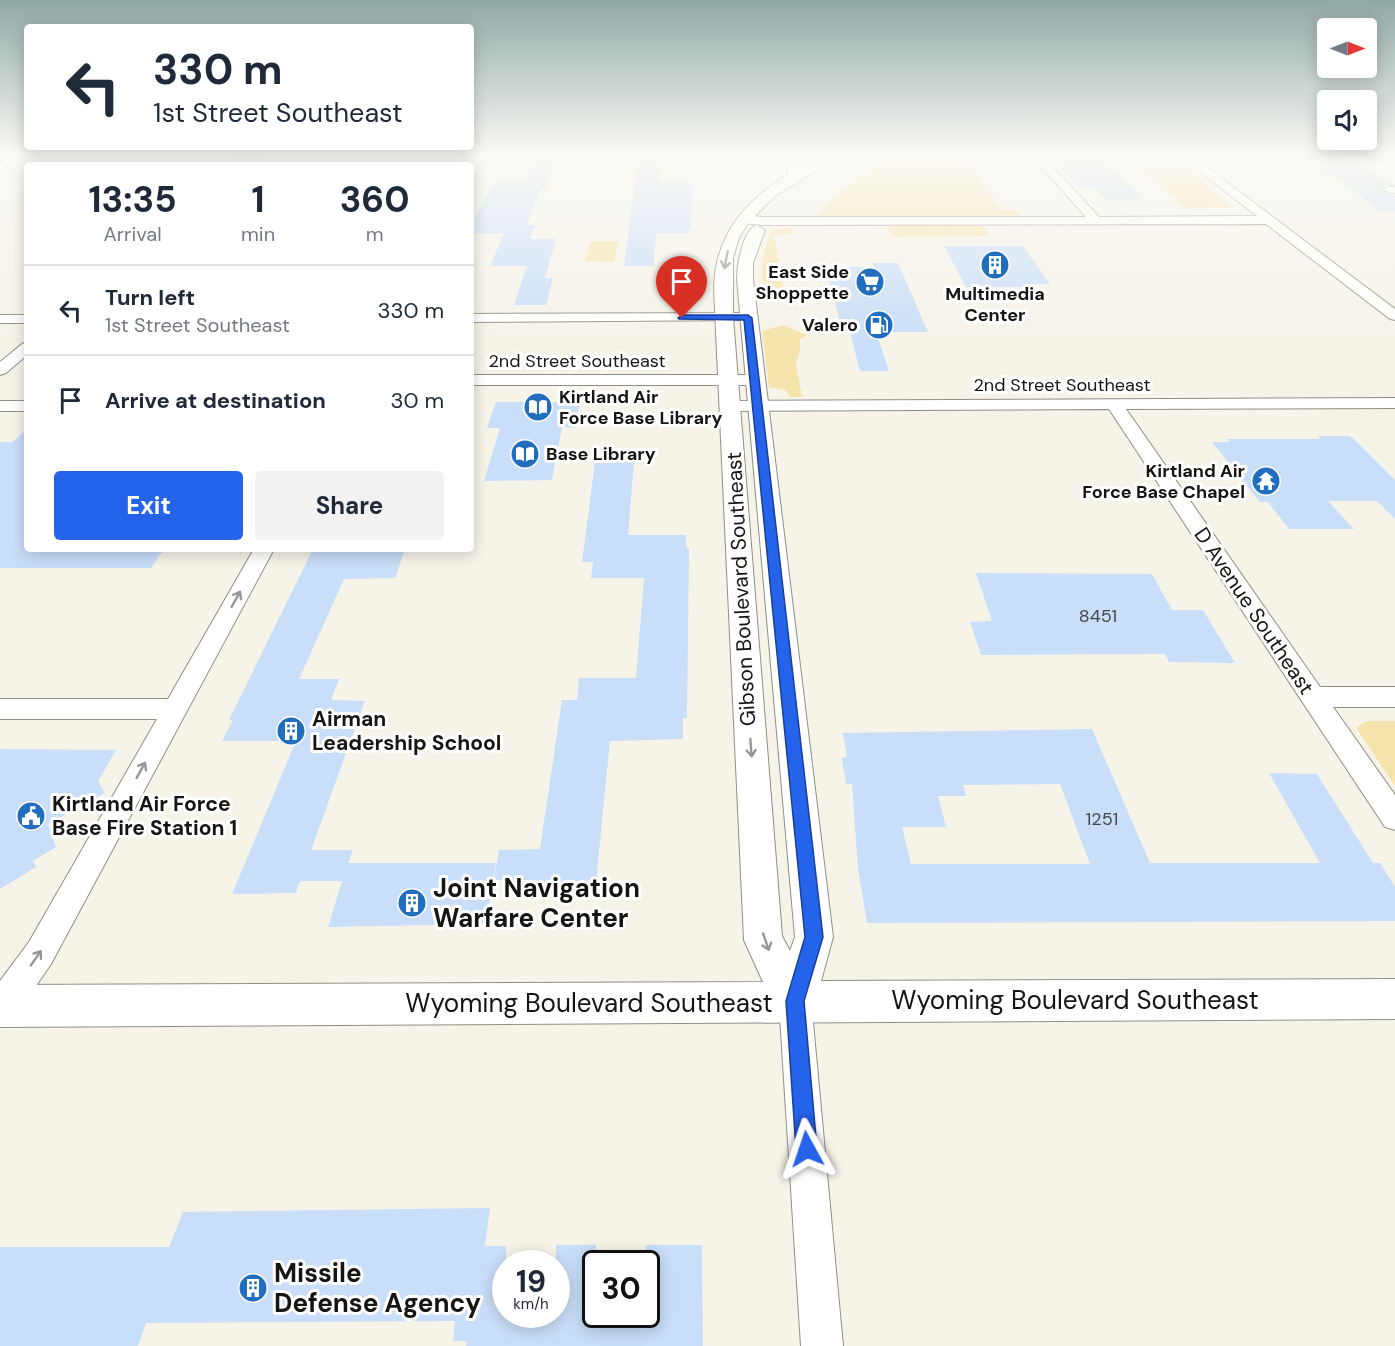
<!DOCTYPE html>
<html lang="en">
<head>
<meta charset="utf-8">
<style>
  body { margin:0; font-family:"DM Sans",sans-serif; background:#f2f2f3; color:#1f2937; height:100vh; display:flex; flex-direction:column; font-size:22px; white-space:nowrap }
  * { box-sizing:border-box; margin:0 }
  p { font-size:20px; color:#747a83 }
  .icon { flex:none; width:33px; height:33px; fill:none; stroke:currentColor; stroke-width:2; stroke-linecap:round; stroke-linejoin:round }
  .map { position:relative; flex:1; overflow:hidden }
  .drawer { position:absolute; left:24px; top:162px; width:450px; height:390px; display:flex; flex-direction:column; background:#fff; border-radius:6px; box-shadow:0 3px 15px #0003 }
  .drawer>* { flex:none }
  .banner { position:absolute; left:24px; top:24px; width:450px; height:126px; border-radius:6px; box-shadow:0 3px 15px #0003; background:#fff; color:#1f2937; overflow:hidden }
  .needle { width:39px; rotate:90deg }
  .controls { position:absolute; left:1317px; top:18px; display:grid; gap:12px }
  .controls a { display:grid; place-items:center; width:60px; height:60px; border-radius:6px; background:#fff; box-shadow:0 3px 15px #0003; font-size:30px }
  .speed { position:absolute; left:492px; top:1250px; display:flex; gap:12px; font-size:30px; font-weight:700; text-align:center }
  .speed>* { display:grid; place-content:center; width:78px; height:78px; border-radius:50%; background:#fff; box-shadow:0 3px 15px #0003; line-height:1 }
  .speed small { font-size:15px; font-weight:400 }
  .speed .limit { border:3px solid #111; border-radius:9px; background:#fff; color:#111 }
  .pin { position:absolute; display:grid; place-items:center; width:51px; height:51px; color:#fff; margin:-62px -26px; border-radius:50% 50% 50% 0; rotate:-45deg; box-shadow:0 0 6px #0007 }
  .pin .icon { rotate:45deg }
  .me { position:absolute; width:66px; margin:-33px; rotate:355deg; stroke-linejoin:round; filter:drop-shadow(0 0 4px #0008) }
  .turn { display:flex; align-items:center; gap:21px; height:126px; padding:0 30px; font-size:27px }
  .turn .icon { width:78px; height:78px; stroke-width:2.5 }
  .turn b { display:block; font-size:42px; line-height:51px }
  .eta { display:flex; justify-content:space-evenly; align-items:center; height:102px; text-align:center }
  .eta b { font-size:36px; font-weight:700; line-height:42px }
  .action { display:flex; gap:12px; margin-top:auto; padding:12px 30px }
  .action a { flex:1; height:69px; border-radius:6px; background:#2563eb; color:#fff; font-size:24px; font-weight:700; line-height:69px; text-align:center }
  .action a+a { background:#f2f2f3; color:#1f2937 }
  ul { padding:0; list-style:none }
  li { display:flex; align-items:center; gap:18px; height:90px; padding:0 30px; border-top:2px solid #e0e1e3 }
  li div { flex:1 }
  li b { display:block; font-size:22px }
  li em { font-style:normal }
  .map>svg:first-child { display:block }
</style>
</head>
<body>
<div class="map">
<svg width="1395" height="1346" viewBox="0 0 1395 1346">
  <rect width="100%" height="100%" fill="#f6f3e9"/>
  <g fill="#f5e4ab">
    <path d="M928,153C948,153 980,148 996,160L966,161L1001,210H1015L1020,216L816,217C832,192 872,166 901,159L905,154Z"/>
    <polygon points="1142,169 1188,170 1234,208 1183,207"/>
    <polygon points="887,225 975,225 984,227 989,236 893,237"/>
    <path d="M793,228L794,231L788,234L774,236L786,301H765C761,277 759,251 773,230Z"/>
    <polygon points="591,241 619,241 614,262 585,261"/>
    <polygon points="784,325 807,335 800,339 800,350 796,363 802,397 790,397 785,390 769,387 762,331"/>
    <polygon points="1367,721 1395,721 1395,786 1359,732 1357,727"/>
  </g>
  <g fill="#c9def8" fill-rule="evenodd">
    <polygon points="1302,153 1336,153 1395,185 1388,184 1382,188 1385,193 1395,195 1395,212 1379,211 1340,179 1313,170 1311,169 1323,166"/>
    <polygon points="1049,155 1098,155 1145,199 1106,199 1094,187 1079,187"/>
    <polygon points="535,159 558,159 547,189 541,189 527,225 535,225 530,239 556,239 545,278 553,278 546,305 514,305 527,266 490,266 504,233 471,234 471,226 491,187 496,182 525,182"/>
    <polygon points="638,159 662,159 659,182 690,182 689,186 692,186 691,227 689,227 689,233 656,233 654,266 624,266"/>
    <polygon points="944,246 1023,246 1050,284 1028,284 1030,287 966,287"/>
    <polygon points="872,263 898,263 928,332 876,332 889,371 860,371 850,332 843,332 825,267 874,267"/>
    <polygon points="496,402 580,402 575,428 562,427 552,480 484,481 500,428 487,428"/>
    <polygon points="27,429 27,549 164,549 151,568 0,568 0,442 13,442"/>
    <polygon points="1318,436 1349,436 1354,439 1395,480 1395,519 1377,501 1328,501 1354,529 1289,529 1268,502 1260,502 1212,442 1230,442 1227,439 1321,439"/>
    <polygon points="634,461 628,535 686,535 686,548 689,548 687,718 683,718 683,739 610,741 595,892 534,893 536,880 494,880 499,850 540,849 562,700 577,700 579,678 636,678 644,578 591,578 593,562 582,562 595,462"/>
    <polygon points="313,549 405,549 395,578 344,579 299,679 339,679 331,700 365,701 311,850 353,850 348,863 496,863 486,924 328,927 346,868 342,881 300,881 296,893 232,894 296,741 222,741 233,720 229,720"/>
    <polygon points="976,573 1152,574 1172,610 1203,610 1235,663 1169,662 1165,654 981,655 970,622 992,621"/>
    <path d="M1092,729L1150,863H1320L1269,773L1317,774L1373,863H1380L1395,887V921L867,923L858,869L852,784H846L842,758L847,757L843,733ZM1060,784L1090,864H911L902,827H946L938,796H966L963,785Z"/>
    <polygon points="0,749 116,750 98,781 105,793 48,824 56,847 33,861 36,867 0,889"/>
    <polygon points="490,1208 485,1246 506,1246 506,1314 556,1314 556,1245 596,1245 596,1314 646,1314 646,1245 702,1245 703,1346 466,1346 467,1341 453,1341 455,1321 146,1323 138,1346 0,1346 0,1247 169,1247 183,1212"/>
  </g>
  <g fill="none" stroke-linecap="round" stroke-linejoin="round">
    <g stroke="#918f85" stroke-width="2">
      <g id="minor">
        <polygon points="16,153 29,153 0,170 0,163"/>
        <polygon points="248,153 259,153 247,165 236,165"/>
        <polygon points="478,153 488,153 476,175 471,178 471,166"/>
        <polygon points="1029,153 1040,153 1099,217 1257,216 1176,153 1188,153 1395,309 1395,320 1390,319 1266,224 762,225 743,223 737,219 743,215 762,217 1086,217"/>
        <polygon points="1367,153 1381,153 1395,161 1395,168"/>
        <polygon points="1389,186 1395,187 1395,193 1385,191 1384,189"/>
        <polygon points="748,313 755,317 753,320 471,322 471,314"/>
        <rect x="0" y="315" width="27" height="8"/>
        <polygon points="27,342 27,355 6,373 0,375 0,362 22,344"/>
        <polygon points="471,375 756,375 764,380 756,385 471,385"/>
        <polygon points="1395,398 1395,408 1126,409 1320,687 1395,687 1395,707 1333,707 1395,795 1395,830 1385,827 1109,409 730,411 722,406 730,401"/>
        <rect x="0" y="401" width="27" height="10"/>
        <polygon points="254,549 274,549 51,964 14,1018 0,1022 0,981 29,942 157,719 0,719 0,699 168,699"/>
        <polygon points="795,985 807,989 811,1001 843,1346 801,1346 779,1001 783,989"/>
      </g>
    </g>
    <g stroke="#918f85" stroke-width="2">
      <path id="major" d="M758,153C773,153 794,152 800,168L829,153H846L775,196L748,223L739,238L733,258V317L782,936L790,951L795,937L737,279C737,266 743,229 757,225L765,230L753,263V279L833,937L821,981L1395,979V1019L0,1027V985L763,982L744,940L714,288C715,236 745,200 788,175L787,167Z"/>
    </g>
    <use href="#minor" fill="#fff" fill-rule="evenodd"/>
    <use href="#major" fill="#fff" fill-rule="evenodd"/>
  </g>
  <defs><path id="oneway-shaft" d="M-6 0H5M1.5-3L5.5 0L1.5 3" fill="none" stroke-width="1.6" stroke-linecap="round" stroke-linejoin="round" transform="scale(1.5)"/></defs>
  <g stroke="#969694">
    <use href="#oneway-shaft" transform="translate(726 260) rotate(101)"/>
    <use href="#oneway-shaft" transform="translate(236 599) rotate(-61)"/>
    <use href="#oneway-shaft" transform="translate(751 748) rotate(86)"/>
    <use href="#oneway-shaft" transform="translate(141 770) rotate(-61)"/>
    <use href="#oneway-shaft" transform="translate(766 942) rotate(71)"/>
    <use href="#oneway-shaft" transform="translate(36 958) rotate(-55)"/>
  </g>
  <linearGradient id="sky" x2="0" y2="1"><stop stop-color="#90a8a6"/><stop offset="0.45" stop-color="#fbfaf5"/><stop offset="1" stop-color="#fbfaf5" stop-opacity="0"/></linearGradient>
  <rect width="1395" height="342" fill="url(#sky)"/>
  <polygon fill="#2563eb" stroke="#184099" stroke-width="1.5" points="682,315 748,315 752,318 823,937 804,1001 817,1149 814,1156 807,1159 799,1156 796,1149 786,1001 805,937 744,320 679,319 678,318"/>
  <defs>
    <g id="building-disc" transform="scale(1.5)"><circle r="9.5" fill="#206ebd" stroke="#fff"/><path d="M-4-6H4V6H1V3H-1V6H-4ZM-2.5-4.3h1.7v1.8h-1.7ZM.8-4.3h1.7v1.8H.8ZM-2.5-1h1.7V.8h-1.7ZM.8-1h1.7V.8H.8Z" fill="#fff"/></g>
    <g id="supermarket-disc" transform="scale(1.5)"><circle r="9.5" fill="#206ebd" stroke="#fff"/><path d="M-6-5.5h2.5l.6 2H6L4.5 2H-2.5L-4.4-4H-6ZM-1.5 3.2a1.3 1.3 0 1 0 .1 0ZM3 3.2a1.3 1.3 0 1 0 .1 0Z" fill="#fff"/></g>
    <g id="fuel-disc" transform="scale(1.5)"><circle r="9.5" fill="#206ebd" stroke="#fff"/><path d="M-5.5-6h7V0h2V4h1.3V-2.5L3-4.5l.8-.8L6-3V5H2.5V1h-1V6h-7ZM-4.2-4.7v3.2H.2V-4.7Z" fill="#fff"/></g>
    <g id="library-disc" transform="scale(1.5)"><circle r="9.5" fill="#206ebd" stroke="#fff"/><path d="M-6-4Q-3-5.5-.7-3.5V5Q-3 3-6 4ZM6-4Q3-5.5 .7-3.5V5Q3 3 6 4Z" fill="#fff"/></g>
    <g id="temple-disc" transform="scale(1.5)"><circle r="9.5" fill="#206ebd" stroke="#fff"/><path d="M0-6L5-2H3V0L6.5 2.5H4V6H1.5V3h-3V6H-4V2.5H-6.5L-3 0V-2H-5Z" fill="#fff"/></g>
    <g id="civic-disc" transform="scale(1.5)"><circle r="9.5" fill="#206ebd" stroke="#fff"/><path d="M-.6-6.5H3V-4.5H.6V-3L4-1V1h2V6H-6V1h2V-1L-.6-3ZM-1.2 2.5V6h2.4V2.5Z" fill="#fff"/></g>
  </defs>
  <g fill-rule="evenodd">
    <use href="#building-disc" x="995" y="265"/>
    <use href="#supermarket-disc" x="870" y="282"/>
    <use href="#fuel-disc" x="879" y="325"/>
    <use href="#library-disc" x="538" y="407"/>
    <use href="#library-disc" x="525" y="454"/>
    <use href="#temple-disc" x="1266" y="481"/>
    <use href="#building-disc" x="291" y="731"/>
    <use href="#civic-disc" x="31" y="816"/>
    <use href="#building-disc" x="412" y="903"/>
    <use href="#building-disc" x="253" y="1288"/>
  </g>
  <g text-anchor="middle" stroke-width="6" stroke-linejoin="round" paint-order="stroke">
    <g font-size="18" font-weight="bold" fill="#161512" stroke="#fff" text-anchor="end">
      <text x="849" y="278">East Side<tspan x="849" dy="21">Shoppette</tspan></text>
      <text x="995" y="300" text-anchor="middle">Multimedia<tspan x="995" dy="21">Center</tspan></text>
      <text x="858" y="331">Valero</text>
      <text x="559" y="403" text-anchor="start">Kirtland Air<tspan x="559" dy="21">Force Base Library</tspan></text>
      <text x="546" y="460" text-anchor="start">Base Library</text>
      <text x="1245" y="477">Kirtland Air<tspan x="1245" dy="21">Force Base Chapel</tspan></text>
    </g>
    <g font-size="18" fill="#161512" stroke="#fff">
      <text x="577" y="367">2nd Street Southeast</text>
      <text x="1062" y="391">2nd Street Southeast</text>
    </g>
    <g font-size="18" fill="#43474c">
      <text x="1098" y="622">8451</text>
      <text x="1102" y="825">1251</text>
    </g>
    <g font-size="21" fill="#161512" stroke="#fff">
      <text transform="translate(741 589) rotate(-93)" y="7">Gibson Boulevard Southeast</text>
      <text transform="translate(1254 611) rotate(56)" y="7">D Avenue Southeast</text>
    </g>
    <g font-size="21" font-weight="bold" fill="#161512" stroke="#fff" text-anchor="start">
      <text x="312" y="726">Airman<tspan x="312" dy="24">Leadership School</tspan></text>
      <text x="52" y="811">Kirtland Air Force<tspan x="52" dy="24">Base Fire Station 1</tspan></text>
    </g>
    <g font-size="26" font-weight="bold" fill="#161512" stroke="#fff" text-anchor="start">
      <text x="433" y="897">Joint Navigation<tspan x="433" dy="30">Warfare Center</tspan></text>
      <text x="274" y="1282">Missile<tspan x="274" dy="30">Defense Agency</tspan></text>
    </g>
    <g font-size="26" fill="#161512" stroke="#fff">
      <text x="1075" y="1009">Wyoming Boulevard Southeast</text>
      <text x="589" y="1012">Wyoming Boulevard Southeast</text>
    </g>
  </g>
</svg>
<div class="controls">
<a><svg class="needle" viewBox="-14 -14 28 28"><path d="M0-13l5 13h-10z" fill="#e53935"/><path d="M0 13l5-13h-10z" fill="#747a83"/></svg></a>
<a><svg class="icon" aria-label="sound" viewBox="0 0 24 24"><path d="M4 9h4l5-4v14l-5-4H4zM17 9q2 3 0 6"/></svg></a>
</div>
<div class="speed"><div>19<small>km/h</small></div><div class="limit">30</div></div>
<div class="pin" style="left:682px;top:318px;background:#d93025"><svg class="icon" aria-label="arrive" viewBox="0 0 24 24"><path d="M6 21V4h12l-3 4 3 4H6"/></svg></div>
<svg class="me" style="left:807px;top:1149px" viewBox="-20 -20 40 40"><path d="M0-17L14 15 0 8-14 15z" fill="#2563eb" stroke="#fff" stroke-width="4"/></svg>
<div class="banner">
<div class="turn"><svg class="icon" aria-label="left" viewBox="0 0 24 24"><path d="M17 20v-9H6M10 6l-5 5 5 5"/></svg><div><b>330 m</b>1st Street Southeast</div></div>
</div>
<section class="drawer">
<div class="eta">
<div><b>13:35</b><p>Arrival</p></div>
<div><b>1</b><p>min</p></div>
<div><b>360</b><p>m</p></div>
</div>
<ul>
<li><svg class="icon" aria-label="left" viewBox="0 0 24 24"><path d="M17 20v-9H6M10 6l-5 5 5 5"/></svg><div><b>Turn left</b><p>1st Street Southeast</p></div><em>330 m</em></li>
<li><svg class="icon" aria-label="arrive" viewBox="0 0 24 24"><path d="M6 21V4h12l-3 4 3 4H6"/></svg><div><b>Arrive at destination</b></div><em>30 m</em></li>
</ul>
<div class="action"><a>Exit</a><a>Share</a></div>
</section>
</div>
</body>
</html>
